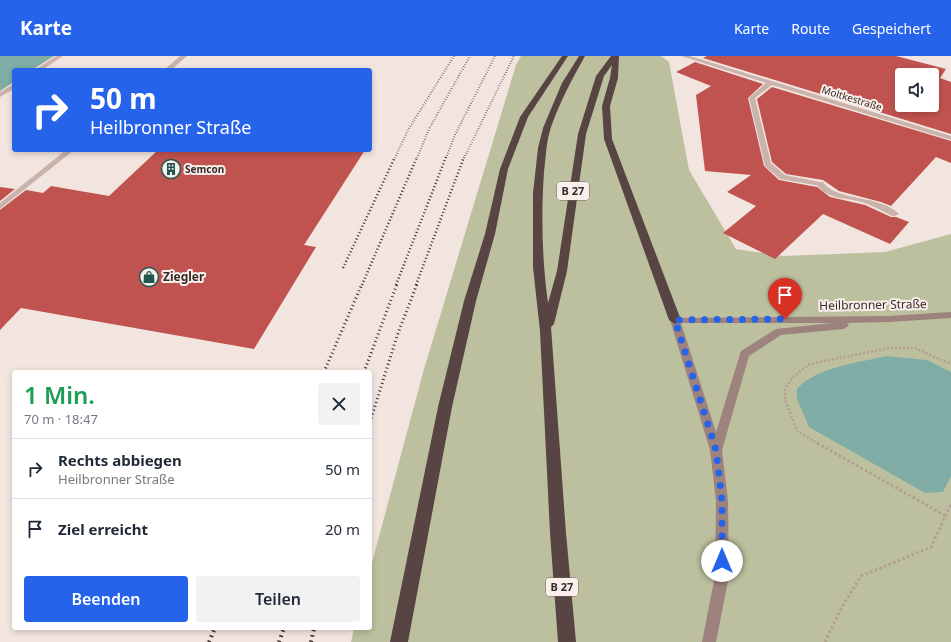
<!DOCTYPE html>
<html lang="de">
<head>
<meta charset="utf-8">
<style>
  body { margin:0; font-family:"Noto Sans",sans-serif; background:#f2f2f3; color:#1f2937; height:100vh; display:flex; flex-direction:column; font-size:15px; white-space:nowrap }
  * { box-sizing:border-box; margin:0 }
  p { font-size:13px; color:#747a83 }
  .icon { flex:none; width:22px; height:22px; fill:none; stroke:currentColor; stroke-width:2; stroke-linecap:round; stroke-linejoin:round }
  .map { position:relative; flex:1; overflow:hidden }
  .side { position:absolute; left:12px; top:314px; width:360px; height:260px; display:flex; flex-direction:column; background:#fff; border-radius:4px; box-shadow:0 2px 6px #0003 }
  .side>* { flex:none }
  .top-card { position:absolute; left:12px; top:12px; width:360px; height:84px; border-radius:4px; box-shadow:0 2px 6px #0003; background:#2563eb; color:#fff; overflow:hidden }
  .fabs { position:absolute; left:895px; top:12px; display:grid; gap:8px }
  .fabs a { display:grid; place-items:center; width:44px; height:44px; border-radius:4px; background:#fff; box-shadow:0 2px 6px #0003; font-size:20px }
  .pin { position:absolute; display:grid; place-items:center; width:34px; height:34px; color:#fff; margin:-41px -17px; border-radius:50% 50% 50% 0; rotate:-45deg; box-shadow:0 0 4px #0007 }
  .pin .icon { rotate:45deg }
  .me { position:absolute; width:44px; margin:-22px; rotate:0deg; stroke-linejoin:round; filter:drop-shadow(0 0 3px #0008) }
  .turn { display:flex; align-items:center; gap:14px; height:84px; padding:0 12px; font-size:18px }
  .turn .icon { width:52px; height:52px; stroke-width:2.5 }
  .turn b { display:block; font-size:28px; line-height:34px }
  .round { display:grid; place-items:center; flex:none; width:42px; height:42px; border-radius:4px; background:#f2f2f3 }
  .headline { display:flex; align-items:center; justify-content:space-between; height:68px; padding:0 12px }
  h1 { font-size:24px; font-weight:600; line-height:30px; color:#1e9e55 }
  .button { display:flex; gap:8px; margin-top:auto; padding:8px 12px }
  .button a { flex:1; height:46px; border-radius:4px; background:#2563eb; color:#fff; font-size:16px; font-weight:600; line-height:46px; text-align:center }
  .button a+a { background:#f2f2f3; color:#1f2937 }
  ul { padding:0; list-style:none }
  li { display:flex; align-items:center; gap:12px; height:60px; padding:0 12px; border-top:1px solid #e0e1e3 }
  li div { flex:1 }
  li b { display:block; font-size:15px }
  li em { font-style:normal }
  header { display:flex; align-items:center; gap:24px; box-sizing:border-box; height:56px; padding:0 20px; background:#2563eb; color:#fff }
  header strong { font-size:19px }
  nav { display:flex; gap:22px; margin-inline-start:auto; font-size:14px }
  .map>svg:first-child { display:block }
</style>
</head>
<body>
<header>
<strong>Karte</strong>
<nav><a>Karte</a><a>Route</a><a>Gespeichert</a></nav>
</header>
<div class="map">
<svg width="951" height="586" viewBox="0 0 951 586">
  <rect width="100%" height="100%" fill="#f2e5df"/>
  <polygon fill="#bcc09f" points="521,0 661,0 669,6 689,114 736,193 783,200 885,196 951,178 951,586 351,586 354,572 370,572 370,514 424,313 516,9"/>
  <g fill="#7fada6">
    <polygon points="0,0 54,0 32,14 14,14 14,26 0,35"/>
    <path d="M886,300L927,304L951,316V420L943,436L925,437L809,371L797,343V333C816,311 858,307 886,300Z"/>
  </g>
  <g fill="#c0534f" fill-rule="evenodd">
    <path d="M707,0H896L946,13L940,22L951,26V78L703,2ZM902,19H932V49H902Z"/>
    <polygon points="695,6 763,28 748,42 764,110 779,124 817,131 830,141 865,149 891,161 896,161 909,166 890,188 823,158 775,203 723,177 756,150 727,136 751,119 705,115 696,39 711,30 676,16"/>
    <polygon points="772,31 951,85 951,107 936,101 891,150 881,146 839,135 823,124 786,118 772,106 757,43"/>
    <polygon points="158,94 365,94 304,189 316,191 254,293 21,252 0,274 0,154 26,134 43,137 51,130 109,140"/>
    <polygon points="0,131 15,133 0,145"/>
  </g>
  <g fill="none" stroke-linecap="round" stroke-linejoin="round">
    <polyline stroke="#b59d95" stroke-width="2.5" stroke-dasharray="2 2" stroke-linecap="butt" points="819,388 797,375 785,343 785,332 794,320 810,308 889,292 915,292 951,308"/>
    <g stroke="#b59d95" stroke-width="3" stroke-dasharray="2.5 2.5" stroke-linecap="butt">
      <polyline points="817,387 946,460"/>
      <polyline points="825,586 842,551 861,520 931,491 951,448"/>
    </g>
    <g fill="#c9b3ab" fill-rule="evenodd">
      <polygon points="56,0 63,0 42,14 35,14"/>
      <polygon points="14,28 14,33 0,41 0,36"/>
      <path d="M817,126H823C837,146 879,138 899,158L895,160H892C882,155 872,149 861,146C843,141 828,144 816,128Z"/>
    </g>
    <g fill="#c9b3ab" fill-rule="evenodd">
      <polygon points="180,0 187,0 171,14 164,14"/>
      <polygon points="681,0 690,0 951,80 951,84 772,29 755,42 771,107 785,119 820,126 824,128 820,130 780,123 765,110 749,42 766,27"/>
      <polygon points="66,94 74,94 0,153 0,147"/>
    </g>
    <path fill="#9d827d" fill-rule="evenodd" d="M951,256V262L889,266L847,267L849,269L847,271L844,273L781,279L749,300L722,394L728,445L729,520L716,586H702L715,520L716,445L710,394L670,264L672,262L889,260ZM681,267H832L776,273L741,295L716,376Z"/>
    <g fill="#584442" fill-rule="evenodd">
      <polygon points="562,0 568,0 528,61 508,113 495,178 476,245 452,351 408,586 390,586 438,351 464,245 485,178 500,113 520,61"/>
      <path d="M579,0H585C572,23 560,46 551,71C546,86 546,101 544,116C541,160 542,203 548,247L557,215L578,78L596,20L611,0H619L618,22L610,50L612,83L681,264L675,268L669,264L604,83L602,50L610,22L612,9L604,20L586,78L567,215L554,268L551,271L566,477L576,586H558L550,477L540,275L533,211V137L538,92L543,72L562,27Z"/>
    </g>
    <g stroke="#382b2a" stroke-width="2" stroke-dasharray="0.5 2" stroke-linecap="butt">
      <polyline points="395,102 408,74 454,0"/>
      <polyline points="417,102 429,73 470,0"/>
      <polyline points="446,102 455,79 495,0"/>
      <polyline points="464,102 514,0"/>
    </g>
    <g stroke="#382b2a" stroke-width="2.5" stroke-dasharray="1 2.5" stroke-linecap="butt">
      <polyline points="343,212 395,101"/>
      <polyline points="362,229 417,101"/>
      <polyline points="396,229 446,101"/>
      <polyline points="416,229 464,101"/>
    </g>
    <g stroke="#382b2a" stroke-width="3" stroke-dasharray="1 3" stroke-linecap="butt">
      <polyline points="324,316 362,228"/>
      <polyline points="364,316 397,228"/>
      <polyline points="370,366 397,280 417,228"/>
    </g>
    <g stroke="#382b2a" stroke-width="4" stroke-dasharray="1.5 4" stroke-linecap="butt">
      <polyline points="209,586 215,572"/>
      <polyline points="279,586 284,572"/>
      <polyline points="311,586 314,572"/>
    </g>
  </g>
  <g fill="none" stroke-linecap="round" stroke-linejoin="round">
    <polyline stroke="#2563eb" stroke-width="7" stroke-dasharray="0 12.6" points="722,505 722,445 716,394 675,264 785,263"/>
  </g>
  <defs>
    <g id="building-ring" transform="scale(1)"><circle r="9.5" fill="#f9f0eb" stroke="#215750" stroke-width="1.5"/><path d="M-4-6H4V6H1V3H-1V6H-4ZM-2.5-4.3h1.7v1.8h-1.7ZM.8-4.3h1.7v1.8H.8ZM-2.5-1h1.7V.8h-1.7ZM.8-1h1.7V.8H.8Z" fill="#215750"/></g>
    <g id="shop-ring" transform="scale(1)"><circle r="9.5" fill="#f9f0eb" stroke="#215750" stroke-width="1.5"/><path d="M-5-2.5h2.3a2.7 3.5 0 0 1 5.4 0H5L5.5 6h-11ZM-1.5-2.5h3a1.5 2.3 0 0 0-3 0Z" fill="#215750"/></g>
  </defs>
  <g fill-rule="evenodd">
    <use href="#building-ring" x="171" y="113"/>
    <use href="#shop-ring" x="149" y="221"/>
  </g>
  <g text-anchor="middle" stroke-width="4" stroke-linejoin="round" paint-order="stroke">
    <g font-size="10" fill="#382b2a" stroke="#f9f0eb">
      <text transform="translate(852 42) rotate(17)" y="4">Moltkestraße</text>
    </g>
    <g font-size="10" font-weight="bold" fill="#382b2a" stroke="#f9f0eb" text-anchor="start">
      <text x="185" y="117">Semcon</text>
    </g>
    <g fill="#f9f0eb" stroke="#726664" stroke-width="1">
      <rect x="557" y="126" width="32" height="18" rx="3"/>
      <rect x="546" y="522" width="32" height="18" rx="3"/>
    </g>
    <g font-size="11" font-weight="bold" fill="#382b2a">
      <text x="573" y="139">B 27</text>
      <text x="562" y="535">B 27</text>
    </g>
    <g font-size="12" font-weight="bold" fill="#382b2a" stroke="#f9f0eb" text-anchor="start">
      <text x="163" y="225">Ziegler</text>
    </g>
    <g font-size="12" fill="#382b2a" stroke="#f9f0eb">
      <text transform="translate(873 249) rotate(-1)" y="4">Heilbronner Straße</text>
    </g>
  </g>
</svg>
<div class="fabs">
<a><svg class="icon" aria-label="sound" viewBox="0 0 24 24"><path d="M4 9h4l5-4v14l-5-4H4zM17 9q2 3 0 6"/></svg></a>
</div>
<div class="pin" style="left:785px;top:263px;background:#d93025"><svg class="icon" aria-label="arrive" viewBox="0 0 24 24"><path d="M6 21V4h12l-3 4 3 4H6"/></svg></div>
<svg class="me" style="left:722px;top:505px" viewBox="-20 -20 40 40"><circle r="19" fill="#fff"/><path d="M0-13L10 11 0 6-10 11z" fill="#2563eb"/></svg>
<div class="top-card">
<div class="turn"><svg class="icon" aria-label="right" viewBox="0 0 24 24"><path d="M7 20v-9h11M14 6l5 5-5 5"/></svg><div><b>50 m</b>Heilbronner Straße</div></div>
</div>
<section class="side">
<div class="headline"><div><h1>1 Min.</h1><p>70 m · 18:47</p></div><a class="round"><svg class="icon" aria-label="close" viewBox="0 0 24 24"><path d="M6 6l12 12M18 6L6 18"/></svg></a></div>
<ul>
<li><svg class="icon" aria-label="right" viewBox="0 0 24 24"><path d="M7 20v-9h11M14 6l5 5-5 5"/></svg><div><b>Rechts abbiegen</b><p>Heilbronner Straße</p></div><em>50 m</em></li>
<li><svg class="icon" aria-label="arrive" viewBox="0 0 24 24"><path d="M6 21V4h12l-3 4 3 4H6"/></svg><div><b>Ziel erreicht</b></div><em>20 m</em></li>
</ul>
<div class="button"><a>Beenden</a><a>Teilen</a></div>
</section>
</div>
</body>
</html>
